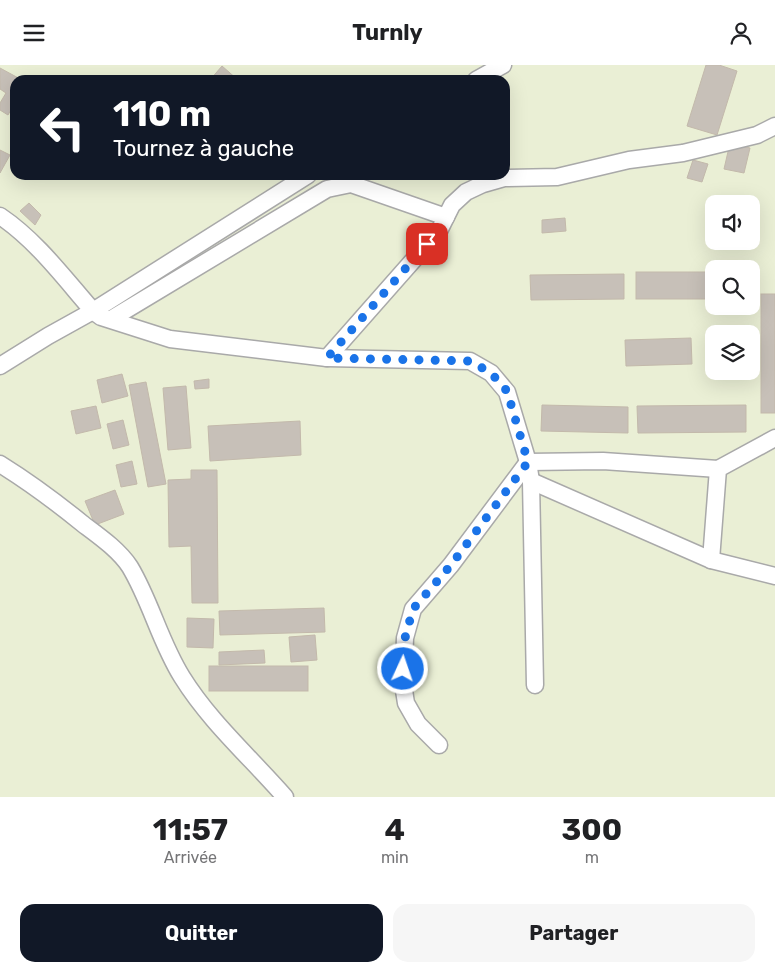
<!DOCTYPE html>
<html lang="fr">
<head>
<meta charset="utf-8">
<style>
  body { margin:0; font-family:Rubik,sans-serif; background:#f6f6f6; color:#202124; height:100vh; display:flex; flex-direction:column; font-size:19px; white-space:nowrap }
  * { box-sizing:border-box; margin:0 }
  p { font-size:16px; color:#757577 }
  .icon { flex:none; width:28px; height:28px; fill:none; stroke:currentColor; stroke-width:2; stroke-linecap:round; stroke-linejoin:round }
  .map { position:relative; height:732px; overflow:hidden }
  .panel { display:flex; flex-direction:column; background:#fff; flex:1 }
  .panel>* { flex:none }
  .banner { position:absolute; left:10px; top:10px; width:500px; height:105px; border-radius:15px; box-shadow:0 5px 20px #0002; background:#111827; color:#fff; overflow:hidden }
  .controls { position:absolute; left:705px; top:130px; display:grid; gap:10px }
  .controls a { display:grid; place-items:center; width:55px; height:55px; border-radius:10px; background:#fff; box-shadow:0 5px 20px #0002; font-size:25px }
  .pin { position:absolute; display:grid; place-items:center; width:42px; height:42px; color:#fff; margin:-21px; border-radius:10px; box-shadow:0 2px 8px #0006 }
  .me { position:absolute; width:55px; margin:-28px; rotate:3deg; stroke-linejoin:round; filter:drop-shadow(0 0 4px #0008) }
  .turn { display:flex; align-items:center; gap:18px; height:105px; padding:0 20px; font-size:22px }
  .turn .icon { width:65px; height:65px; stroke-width:2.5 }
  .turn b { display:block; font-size:35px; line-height:42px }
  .eta { display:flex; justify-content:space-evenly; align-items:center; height:85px; text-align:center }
  .eta b { font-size:30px; font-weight:700; line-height:35px }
  .primary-button { display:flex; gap:10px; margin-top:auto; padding:10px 20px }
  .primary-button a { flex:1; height:58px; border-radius:15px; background:#111827; color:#fff; font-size:20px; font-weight:700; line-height:58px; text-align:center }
  .primary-button a+a { background:#f6f6f6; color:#202124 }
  header { display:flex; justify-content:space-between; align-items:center; height:65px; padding:0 20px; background:#fff; font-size:22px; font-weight:700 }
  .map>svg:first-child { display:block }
</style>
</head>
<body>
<header><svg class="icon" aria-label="menu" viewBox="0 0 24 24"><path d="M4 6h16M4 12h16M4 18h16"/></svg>Turnly<svg class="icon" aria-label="person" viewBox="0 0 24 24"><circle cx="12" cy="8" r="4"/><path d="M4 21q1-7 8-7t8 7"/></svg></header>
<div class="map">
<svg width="775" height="732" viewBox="0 0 775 732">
  <rect width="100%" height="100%" fill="#f2f0e9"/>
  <path fill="#eaefd5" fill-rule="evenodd" d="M0,0H775V732H0ZM15,15H505V110H15ZM714,139H751V176H714ZM714,204H751V241H714ZM714,269H751V306H714Z"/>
  <g fill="#c7c0b8" stroke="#c3b9ab">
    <polygon points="706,0 719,0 737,6 717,70 687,61"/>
    <polygon points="222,1 238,15 210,15"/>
    <polygon points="0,3 22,15 15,15 15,38 8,50 0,45 0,38 6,28 0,24"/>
    <polygon points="730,78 750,83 744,108 724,104"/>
    <polygon points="0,85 10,90 0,108"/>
    <polygon points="693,95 708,99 702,117 687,113"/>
    <polygon points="29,138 41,150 35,160 20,146"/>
    <polygon points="565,153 566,166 542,168 542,155"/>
    <rect x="636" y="207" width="78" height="27"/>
    <polygon points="624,209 624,234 531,235 530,210"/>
    <rect x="761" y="229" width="14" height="119"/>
    <polygon points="691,273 692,299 626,301 625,275"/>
    <polygon points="122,309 128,331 102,338 97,315"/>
    <polygon points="209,314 209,323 195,324 194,316"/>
    <polygon points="146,317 166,419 148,422 129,320"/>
    <polygon points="186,321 191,383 168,385 163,323"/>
    <polygon points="542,340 628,342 628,368 541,366"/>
    <polygon points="746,340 746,367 638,368 637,341"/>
    <polygon points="96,341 101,363 76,369 71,346"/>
    <polygon points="123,355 129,380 113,384 107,359"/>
    <polygon points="300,356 301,390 210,396 208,361"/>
    <polygon points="132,396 137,419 121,422 116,400"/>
    <polygon points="191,405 217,405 218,538 192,538 191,481 169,482 168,415 191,414"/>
    <polygon points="115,425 124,449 95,460 85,436"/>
    <polygon points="324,543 325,567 220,570 219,546"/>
    <polygon points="187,553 214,554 213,583 187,582"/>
    <polygon points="315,570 317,595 291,597 289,572"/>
    <polygon points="264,585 265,598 219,600 219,587"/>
    <rect x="209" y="601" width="99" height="25"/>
  </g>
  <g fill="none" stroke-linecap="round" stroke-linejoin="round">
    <g stroke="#a9a9a9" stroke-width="19">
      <g id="street">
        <polyline points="476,15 503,0"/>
        <path d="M0,151C37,176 64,213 93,246L101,252L170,274L327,293L470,296L491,308L507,327L528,397L531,416L535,620"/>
        <polyline points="111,254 327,124 351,119 446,152"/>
        <polyline points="327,293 439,166 452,140 466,127 483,119 504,113 557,112 629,95 683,88 757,70 775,61"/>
        <polyline points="0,301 48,271 93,246 308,110"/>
        <path d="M0,399C29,417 56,437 83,459C99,471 119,485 130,502C151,537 160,577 182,612C210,657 250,692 285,732"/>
        <polyline points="531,416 711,495 775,511"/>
        <polyline points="711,495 718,404 775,373"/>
        <polyline points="439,680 418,659 406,638 403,619 405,573 413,544 451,500 528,397 603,396 718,404"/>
      </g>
    </g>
    <use href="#street" stroke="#fff" stroke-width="16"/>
  </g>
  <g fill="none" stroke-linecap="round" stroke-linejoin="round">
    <polyline stroke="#1a73e8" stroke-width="9" stroke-dasharray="0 16.2" points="403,604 405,573 413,544 451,500 528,397 507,326 491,308 470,296 327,293 427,179"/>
  </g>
</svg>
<div class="controls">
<a><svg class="icon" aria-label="sound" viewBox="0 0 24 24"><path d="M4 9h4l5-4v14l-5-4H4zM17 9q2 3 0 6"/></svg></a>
<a><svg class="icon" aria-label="search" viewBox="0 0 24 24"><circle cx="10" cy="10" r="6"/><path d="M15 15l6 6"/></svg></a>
<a><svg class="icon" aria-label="layers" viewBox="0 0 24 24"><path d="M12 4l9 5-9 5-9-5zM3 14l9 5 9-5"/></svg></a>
</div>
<div class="pin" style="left:427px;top:179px;background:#d93025"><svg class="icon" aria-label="arrive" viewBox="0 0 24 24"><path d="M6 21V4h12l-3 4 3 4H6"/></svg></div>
<svg class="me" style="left:403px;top:604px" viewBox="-20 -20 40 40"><circle r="17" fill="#1a73e8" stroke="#fff" stroke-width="3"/><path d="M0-11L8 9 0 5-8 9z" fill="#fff"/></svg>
<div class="banner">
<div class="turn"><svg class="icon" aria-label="left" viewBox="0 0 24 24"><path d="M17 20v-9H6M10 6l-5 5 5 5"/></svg><div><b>110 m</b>Tournez à gauche</div></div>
</div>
</div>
<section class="panel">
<div class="eta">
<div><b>11:57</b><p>Arrivée</p></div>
<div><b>4</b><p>min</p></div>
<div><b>300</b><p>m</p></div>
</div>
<div class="primary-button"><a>Quitter</a><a>Partager</a></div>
</section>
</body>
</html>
